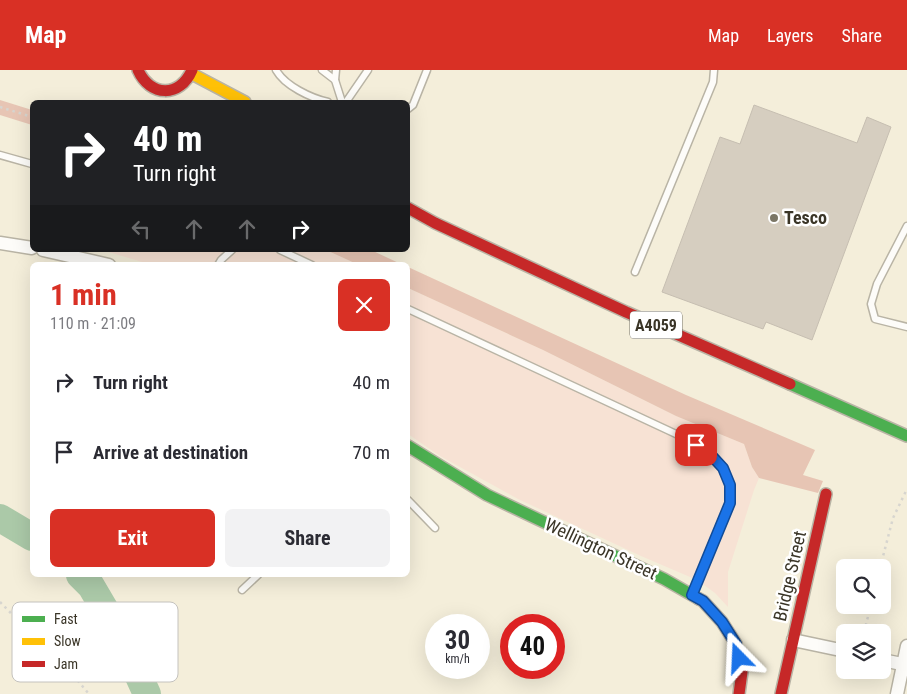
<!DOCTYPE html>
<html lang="en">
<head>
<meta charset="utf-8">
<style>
  body { margin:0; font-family:"Roboto Condensed",sans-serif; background:#f2f2f3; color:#2b2b33; height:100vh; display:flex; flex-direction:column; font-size:19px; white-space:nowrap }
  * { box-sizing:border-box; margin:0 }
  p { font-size:16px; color:#7c7c81 }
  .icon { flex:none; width:28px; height:28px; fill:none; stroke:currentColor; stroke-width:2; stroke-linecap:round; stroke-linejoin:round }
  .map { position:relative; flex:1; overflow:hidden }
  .side { position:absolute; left:30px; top:192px; width:380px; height:315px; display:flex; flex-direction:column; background:#fff; border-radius:8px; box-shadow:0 5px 20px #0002 }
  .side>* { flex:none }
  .banner { position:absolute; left:30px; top:30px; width:380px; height:152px; border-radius:8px; box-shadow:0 5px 20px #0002; background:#202124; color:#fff; overflow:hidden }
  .buttons { position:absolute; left:836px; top:489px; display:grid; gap:10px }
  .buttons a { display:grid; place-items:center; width:55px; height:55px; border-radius:8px; background:#fff; box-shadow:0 5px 20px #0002; font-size:25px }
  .speed { position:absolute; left:425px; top:544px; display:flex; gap:10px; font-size:25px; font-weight:700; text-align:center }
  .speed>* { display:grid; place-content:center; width:65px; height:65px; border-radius:50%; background:#fff; box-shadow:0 5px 20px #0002; line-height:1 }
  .speed small { font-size:12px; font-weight:400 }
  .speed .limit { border:8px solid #d22; background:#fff; color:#111 }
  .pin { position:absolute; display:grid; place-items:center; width:42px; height:42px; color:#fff; margin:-21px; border-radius:10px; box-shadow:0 2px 8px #0006 }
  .me { position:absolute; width:55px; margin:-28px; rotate:339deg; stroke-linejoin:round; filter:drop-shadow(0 0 4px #0008) }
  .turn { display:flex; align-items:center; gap:18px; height:105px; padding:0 20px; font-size:22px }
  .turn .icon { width:65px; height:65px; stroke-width:2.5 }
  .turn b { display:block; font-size:35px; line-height:42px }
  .lanes { display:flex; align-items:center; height:48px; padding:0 20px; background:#0003; justify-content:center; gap:25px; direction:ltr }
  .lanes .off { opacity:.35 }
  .round { display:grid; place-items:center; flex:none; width:52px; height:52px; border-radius:8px; background:#f2f2f3 }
  .head { display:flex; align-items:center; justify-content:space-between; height:85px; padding:0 20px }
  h1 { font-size:30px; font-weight:700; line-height:38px; color:#d93025 }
  .button { display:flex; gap:10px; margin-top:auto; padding:10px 20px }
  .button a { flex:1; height:58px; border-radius:8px; background:#d93025; color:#fff; font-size:20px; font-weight:700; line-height:58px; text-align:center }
  .button a+a { background:#f2f2f3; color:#2b2b33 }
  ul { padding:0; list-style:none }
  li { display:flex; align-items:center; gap:15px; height:70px; padding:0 20px }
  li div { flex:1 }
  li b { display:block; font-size:19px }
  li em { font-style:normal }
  header { display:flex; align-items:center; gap:30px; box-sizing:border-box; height:70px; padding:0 25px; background:#d93025; color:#fff }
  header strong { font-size:24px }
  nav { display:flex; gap:28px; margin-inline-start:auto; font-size:18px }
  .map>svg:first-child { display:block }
</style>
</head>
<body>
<header>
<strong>Map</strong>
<nav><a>Map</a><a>Layers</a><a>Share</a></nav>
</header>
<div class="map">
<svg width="907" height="624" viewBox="0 0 907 624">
  <rect width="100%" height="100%" fill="#f4eeda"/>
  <g fill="#f7e2d4">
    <polygon points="102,180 326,180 359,195 152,195"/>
    <polygon points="408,218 543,280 676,346 744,374 752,397 759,408 754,420 728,502 728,537 715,523 697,510 641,486 518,429 440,386 408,364"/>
  </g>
  <g fill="#e7c5b4">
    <polygon points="0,30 32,40 32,55 0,45"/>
    <polygon points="326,180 371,180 403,195 359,195"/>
    <polygon points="408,197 686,325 815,380 803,405 823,411 818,423 759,408 752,397 744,374 676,346 543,280 408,218"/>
  </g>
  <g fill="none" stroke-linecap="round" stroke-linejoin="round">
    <g stroke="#abc9a8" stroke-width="28">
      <polyline points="0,448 32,467"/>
      <polyline points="80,505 91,516 121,567 147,624"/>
    </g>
  </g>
  <polygon fill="#d6cec0" stroke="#c6beb1" points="754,35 857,73 867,47 891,57 812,270 766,252 763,259 662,222 720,67 740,74"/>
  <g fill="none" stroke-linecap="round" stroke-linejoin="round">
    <g stroke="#b9b4a5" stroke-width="9">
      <g id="lane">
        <path d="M276,0C285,16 311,28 328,32"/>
        <polyline points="322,0 335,10 342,32"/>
        <polyline points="335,10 336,0"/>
        <polyline points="346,32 368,0"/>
        <polyline points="408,39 413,35 427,0"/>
        <polyline points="0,85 32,94"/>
        <polyline points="907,156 877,214 871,234 875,249 907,257"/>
        <polyline points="280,180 312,195"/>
        <polyline points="218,195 221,190 232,180"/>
        <polyline points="635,202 713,12 714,0"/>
        <polyline points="408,239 676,364 711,385 723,398 730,415 731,433 692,523"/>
        <polyline points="408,430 435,458"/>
        <polyline points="242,520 258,505"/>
      </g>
    </g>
    <g stroke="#b9b4a5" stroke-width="15">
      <g id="street">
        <polyline points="0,173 32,178"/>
        <polyline points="43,180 109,195"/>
        <polyline points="793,570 845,581"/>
        <polyline points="882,590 902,594"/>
        <polyline points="897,624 907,576"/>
      </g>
    </g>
    <g stroke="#b9b4a5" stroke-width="14">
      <g id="fast">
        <polyline points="790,314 907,366"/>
        <polyline points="408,376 487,425 664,509 699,529"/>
      </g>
    </g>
    <g stroke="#b9b4a5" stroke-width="14">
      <polyline id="slow" points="192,4 245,32"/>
    </g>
    <g stroke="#b9b4a5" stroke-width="14">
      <g id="jam">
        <path d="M138,0C150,27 180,28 192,0"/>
        <polyline points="408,138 435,153 626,242 790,314"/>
        <polyline points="699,529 703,531 722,552 736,574 742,602 739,624"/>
        <polyline points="781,624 826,424"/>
      </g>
    </g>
    <g stroke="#d7d5cf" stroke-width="2.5" stroke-dasharray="2.5 4" stroke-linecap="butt">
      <polyline points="0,37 32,47"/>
      <polyline points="880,498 893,448 907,419"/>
      <polyline points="0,532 78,611 89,624"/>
      <polyline points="864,562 871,535"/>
    </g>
    <use href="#lane" stroke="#fdfcf9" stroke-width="6"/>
    <use href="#street" stroke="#fdfcf9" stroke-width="12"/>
    <use href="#fast" stroke="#4caf50" stroke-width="11"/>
    <use href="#slow" stroke="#ffc107" stroke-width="11"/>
    <use href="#jam" stroke="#c62828" stroke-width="11"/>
  </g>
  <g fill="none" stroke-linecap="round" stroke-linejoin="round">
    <g stroke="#114b97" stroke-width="12">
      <polyline id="route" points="696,375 711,385 723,398 730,415 730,433 692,525 703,531 722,552 736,574 739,588"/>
    </g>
    <use href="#route" stroke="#1a73e8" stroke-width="9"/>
  </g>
  <circle fill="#7b7666" stroke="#fff" stroke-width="2" cx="774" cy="148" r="5"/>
  <g text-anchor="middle" stroke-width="5" stroke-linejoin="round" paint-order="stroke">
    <rect fill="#fff" stroke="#757268" stroke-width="1" x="630" y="241.5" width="52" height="27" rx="4"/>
    <g font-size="16" font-weight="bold" fill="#3a3527">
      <text x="656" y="261">A4059</text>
    </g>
    <g font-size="18" font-weight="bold" fill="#3a3527" stroke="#fff" text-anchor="start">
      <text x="784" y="154">Tesco</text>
    </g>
    <g font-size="18" fill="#3a3527" stroke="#fff">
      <text transform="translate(601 479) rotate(25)" y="6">Wellington Street</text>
      <text transform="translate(790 506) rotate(-77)" y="6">Bridge Street</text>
    </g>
  </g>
  <rect x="12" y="532" width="166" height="80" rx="8" fill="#fff" stroke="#c4c2be" stroke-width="1"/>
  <rect x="22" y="546" width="23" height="6" fill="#4caf50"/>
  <rect x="22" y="568" width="23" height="7" fill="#ffc107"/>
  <rect x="22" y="591" width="23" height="6" fill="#c62828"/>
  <g font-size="14" fill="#3a3527">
    <text x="54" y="554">Fast</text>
    <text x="54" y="576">Slow</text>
    <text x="54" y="599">Jam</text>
  </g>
</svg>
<div class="buttons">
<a><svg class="icon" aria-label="search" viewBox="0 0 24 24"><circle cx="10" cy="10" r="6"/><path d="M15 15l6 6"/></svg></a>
<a><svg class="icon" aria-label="layers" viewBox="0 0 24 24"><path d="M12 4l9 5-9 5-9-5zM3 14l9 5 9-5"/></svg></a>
</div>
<div class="speed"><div>30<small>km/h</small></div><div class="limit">40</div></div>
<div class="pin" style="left:696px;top:375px;background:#d93025"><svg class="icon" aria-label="arrive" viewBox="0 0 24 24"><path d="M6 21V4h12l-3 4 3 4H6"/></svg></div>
<svg class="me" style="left:739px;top:588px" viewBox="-20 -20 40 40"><path d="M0-17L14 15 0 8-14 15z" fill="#1a73e8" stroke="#fff" stroke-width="4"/></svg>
<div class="banner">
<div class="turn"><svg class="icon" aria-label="right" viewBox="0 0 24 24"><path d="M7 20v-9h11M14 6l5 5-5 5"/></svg><div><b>40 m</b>Turn right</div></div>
<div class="lanes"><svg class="icon off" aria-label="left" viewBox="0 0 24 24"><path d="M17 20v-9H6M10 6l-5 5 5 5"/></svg><svg class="icon off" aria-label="ahead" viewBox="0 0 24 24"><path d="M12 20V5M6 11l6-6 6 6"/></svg><svg class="icon off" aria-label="ahead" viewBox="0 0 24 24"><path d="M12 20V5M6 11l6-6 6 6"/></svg><svg class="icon" aria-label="right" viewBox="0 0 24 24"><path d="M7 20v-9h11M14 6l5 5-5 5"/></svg></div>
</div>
<section class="side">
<div class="head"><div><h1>1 min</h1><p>110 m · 21:09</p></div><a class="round" style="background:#d93025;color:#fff"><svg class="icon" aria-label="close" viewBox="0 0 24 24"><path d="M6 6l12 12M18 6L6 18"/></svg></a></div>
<ul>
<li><svg class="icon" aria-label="right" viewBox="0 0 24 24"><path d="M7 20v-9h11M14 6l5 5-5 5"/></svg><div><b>Turn right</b></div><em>40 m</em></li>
<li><svg class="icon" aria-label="arrive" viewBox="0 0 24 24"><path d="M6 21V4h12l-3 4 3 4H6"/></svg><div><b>Arrive at destination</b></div><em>70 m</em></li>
</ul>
<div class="button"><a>Exit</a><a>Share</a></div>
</section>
</div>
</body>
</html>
